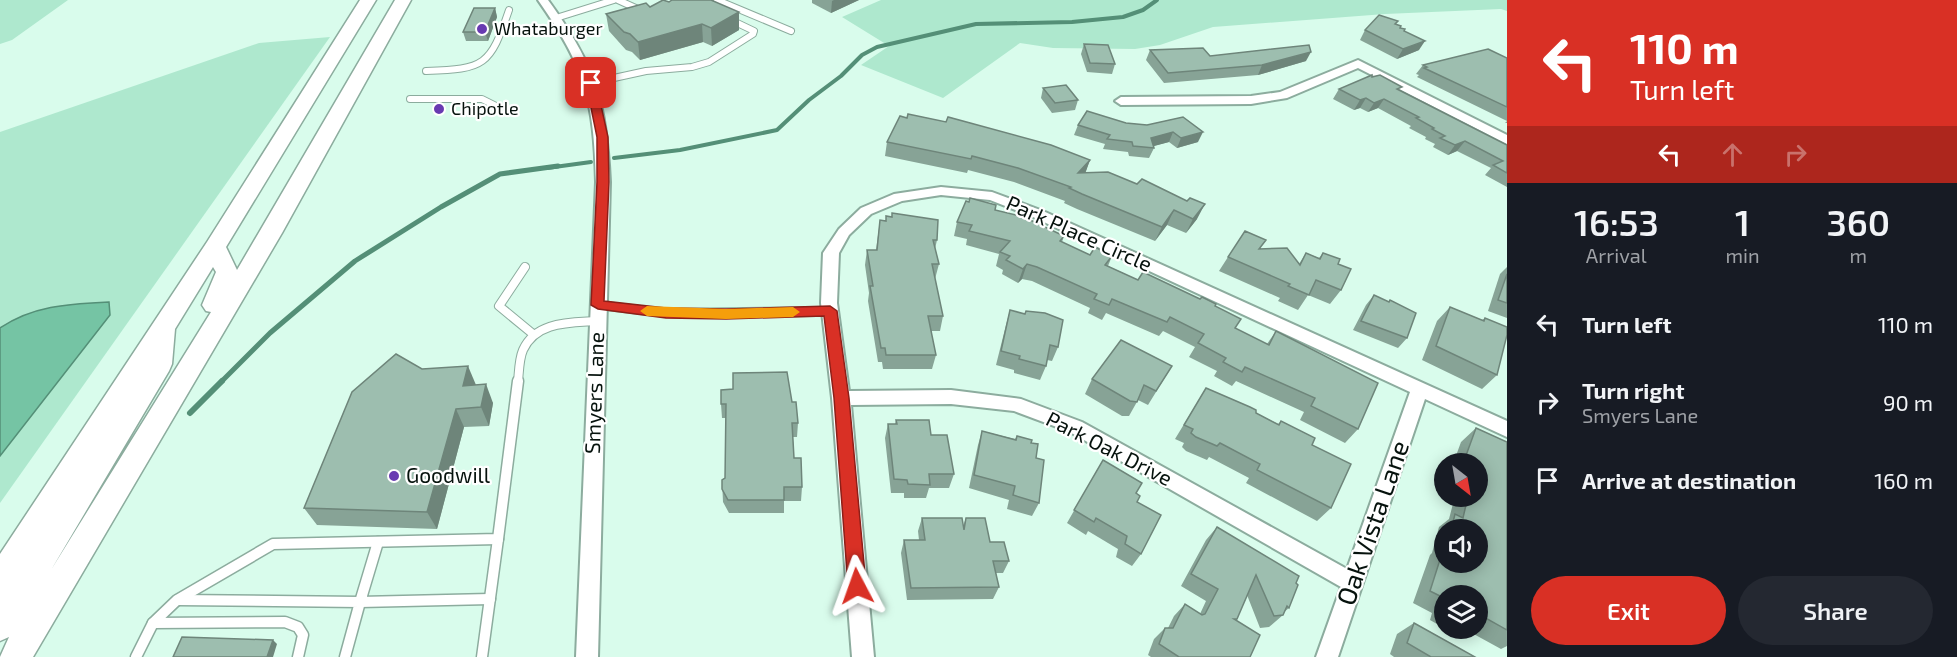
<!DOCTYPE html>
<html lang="en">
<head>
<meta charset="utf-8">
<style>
  body { margin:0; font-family:"Exo 2",sans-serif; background:#242831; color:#f1f3f6; height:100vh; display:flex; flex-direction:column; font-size:22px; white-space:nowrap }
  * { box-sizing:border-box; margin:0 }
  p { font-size:20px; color:#9ea1a6 }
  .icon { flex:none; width:33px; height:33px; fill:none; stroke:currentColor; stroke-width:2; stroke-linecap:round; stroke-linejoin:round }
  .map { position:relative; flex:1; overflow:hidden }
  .side { display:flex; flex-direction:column; background:#171b24; width:450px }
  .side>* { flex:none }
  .top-card { background:#d93025; color:#fff; overflow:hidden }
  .needle { width:39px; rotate:149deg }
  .buttons { position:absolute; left:1434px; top:453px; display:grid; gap:12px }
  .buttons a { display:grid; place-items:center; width:54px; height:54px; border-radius:50%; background:#171b24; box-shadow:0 3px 15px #0003; font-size:30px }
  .pin { position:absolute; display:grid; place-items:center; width:51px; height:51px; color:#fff; margin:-26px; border-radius:12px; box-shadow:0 3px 9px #0006 }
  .me { position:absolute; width:66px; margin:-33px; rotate:356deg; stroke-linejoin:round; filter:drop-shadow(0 0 4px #0008) }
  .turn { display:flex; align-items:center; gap:21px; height:126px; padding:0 24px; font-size:27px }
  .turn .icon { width:78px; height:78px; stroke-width:2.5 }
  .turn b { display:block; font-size:42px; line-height:51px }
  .lanes { display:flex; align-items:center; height:57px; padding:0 24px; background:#0003; justify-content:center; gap:30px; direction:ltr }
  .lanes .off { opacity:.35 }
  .eta { display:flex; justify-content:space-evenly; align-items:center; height:102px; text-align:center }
  .eta b { font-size:36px; font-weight:600; line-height:42px }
  .action { display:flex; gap:12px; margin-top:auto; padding:12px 24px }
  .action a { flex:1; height:69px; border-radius:36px; background:#d93025; color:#fff; font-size:24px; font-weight:600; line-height:69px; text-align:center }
  .action a+a { background:#242831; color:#f1f3f6 }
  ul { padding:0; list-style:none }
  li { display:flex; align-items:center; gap:18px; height:78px; padding:0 24px }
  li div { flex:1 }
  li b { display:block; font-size:22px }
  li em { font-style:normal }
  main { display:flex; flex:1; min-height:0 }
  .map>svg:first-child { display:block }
</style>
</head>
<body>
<main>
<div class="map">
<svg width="1507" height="657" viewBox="0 0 1507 657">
  <rect width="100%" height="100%" fill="#d9fcec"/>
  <g fill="#aee8ce">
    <polygon points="0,0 68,0 12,40 0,44"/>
    <polygon points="881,0 1507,0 1507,11 1501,9 1385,14 1213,27 1160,45 1135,49 1053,48 1020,43 943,98 861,65 889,46 842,17"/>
    <polygon points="330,37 0,503 0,132 259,43"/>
  </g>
  <path fill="#75c4a4" stroke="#548f77" stroke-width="1.5" d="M109,302L110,315L0,456V328C34,305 70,304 109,302Z"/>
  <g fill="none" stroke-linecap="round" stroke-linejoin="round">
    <g stroke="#548f77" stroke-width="4">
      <polyline points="614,158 680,150 777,130 809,100 841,76 862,55 877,47 976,24 1072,22 1123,17 1143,10 1157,0"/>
      <polyline points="547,168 591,162"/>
    </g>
    <polyline stroke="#548f77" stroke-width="5" points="221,382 270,333 355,261 441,207 500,174 558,166"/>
    <polyline stroke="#548f77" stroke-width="6" points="190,413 222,381"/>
    <g stroke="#8cac9e" stroke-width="8">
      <g id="lane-far2">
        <polyline points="618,0 640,10"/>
        <polyline points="717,0 791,31"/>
        <polyline points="556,18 614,0"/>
        <path d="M426,71C485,69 490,66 509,10"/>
        <polyline points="591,83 646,71 692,67 709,62 753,34 754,31 731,20"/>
        <polyline points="410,99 482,99 498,107"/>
      </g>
    </g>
    <g stroke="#8cac9e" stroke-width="10">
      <g id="lane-far1">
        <polyline points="525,267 499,306 533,334"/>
        <polyline points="598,305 666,313 830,311"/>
        <path d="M518,382C519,372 519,359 523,350C536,321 570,323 597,321"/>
      </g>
    </g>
    <g stroke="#8cac9e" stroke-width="13">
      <g id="lane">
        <polyline points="378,542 360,602 490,599"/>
        <polyline points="178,600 360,602 345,657"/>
        <polyline points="153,623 285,622 298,627 303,635 298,657"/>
        <polyline points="136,657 153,623 177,600 273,544 498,539 518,381"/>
        <polyline points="482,657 498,539"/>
      </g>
    </g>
    <g stroke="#8cac9e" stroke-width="4">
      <g id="street">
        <path d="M538,0H548C596,66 606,101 610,182L598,657H576L596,182C594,100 585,67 538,0Z"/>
        <polygon points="1358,60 1507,135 1507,144 1358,68 1287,98 1251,104 1121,105 1115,101 1121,97 1251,96 1280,92"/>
        <path d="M941,187L992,192L1043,211L1507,421V437L1425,399L1338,657H1316L1341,587L1070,432L1014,411L951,404L851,405L874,657H852L832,398L821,303L823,253L839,229L861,208L894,194ZM941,195L990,200L1033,217L1410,392L1347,569L1082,422L1021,399L951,390L849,391L837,303L839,253L849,235L871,214L902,201Z"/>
      </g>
    </g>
    <g stroke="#8cac9e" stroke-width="3">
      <path id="secondary" d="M360,0H376L226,247L237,270L395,0H411L282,233L33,657H0L9,637L0,641V554L207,242ZM213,267L216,272L202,305L206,311L211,312L51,570L169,371L172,364L175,329Z"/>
    </g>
    <use href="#lane-far2" stroke="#fff" stroke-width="6"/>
    <use href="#lane-far1" stroke="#fff" stroke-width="8"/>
    <use href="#lane" stroke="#fff" stroke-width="10"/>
    <use href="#street" fill="#fff" fill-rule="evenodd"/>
    <use href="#secondary" fill="#fff" fill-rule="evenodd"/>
  </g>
  <g fill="#87a396" fill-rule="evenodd">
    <polygon points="812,0 859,0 831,13 812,3"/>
    <polygon points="650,7 739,30 712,46 703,42 640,60 632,52 626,50 609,31 606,14"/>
    <polygon points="495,8 497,17 488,41 466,41 463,32"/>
    <polygon points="1396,24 1400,28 1419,50 1397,59 1360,40 1365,30"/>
    <polygon points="1084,44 1115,64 1112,74 1087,72 1081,54"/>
    <polygon points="1150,50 1210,56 1306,61 1258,75 1164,83 1146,60"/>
    <polygon points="1507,58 1507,123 1505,123 1507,121 1417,77 1419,75 1416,74 1423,65"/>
    <polygon points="1372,77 1507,145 1507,187 1485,175 1491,168 1457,151 1448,155 1433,147 1435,144 1425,139 1426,137 1409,128 1411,126 1378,108 1368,112 1360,108 1354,110 1333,99 1339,89"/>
    <polygon points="1043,88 1078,100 1075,110 1052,113 1041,98"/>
    <polygon points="1183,117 1198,142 1177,148 1169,142 1153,146 1154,148 1149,158 1129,156 1128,152 1103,149 1105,144 1074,135 1078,125 1126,123 1147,125"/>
    <polygon points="887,142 1090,160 1085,173 1197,219 1186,233 1167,225 1155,241 1077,209 1064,203 1065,201 1014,182 968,170 967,173 885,156"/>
    <polygon points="995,210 1064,236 1062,242 1090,255 1112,256 1108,266 1138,280 1215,306 1235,328 1267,344 1276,331 1358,429 1345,443 1300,420 1304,412 1236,381 1232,386 1214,376 1217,371 1189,357 1195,347 1163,331 1159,336 1106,313 1102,320 1088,313 1090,308 1032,281 1022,279 1018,283 1002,274 1003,270 996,266 999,254 966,245 967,239 954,236 957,222"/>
    <polygon points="880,220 937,240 935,249 939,264 935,279 943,316 940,331 931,331 936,355 932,369 883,369 882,362 878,362 868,301 869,293 865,265 867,250 876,250"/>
    <polygon points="1261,249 1299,264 1306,253 1319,258 1323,253 1338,264 1341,290 1330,304 1308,295 1298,310 1278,301 1280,298 1219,271 1228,257"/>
    <polygon points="1507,267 1507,318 1488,311 1500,274"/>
    <polygon points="1374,295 1388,302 1390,300 1407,338 1398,348 1353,330 1366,305"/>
    <polygon points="1450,307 1482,320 1485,318 1497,375 1482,389 1422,360 1437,321"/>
    <polygon points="1010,310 1058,347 1052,361 1047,360 1046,366 1040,380 1014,373 1014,370 996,365 1006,325"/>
    <polygon points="1172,366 1148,405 1138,400 1129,416 1122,416 1085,394 1092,379"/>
    <polygon points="422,369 476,385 493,403 489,426 464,427 437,529 317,525 304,508"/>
    <polygon points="1206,388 1278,424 1281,421 1312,445 1331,508 1317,521 1246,483 1249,478 1209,457 1207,460 1186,451 1182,447 1184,443 1175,439"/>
    <polygon points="792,402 798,423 797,437 793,437 794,458 802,487 801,501 784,501 784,513 729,513 723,502 722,480 725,478 726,418 722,418 721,404"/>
    <polygon points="896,420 931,435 954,474 949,488 929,488 926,498 904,498 904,493 891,493 885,438 888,424 895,424"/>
    <path d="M1476,428L1507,442V646L1501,649L1470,632L1461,637L1445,628H1478V596H1444V628L1430,620L1432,613L1413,603L1430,555L1432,553L1439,527L1449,519L1455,496H1478V464H1453L1461,442ZM1444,530H1478L1444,562Z"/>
    <polygon points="982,431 1015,439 1017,436 1031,443 1036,458 1039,503 1032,516 1007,509 1009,500 969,488 978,445"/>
    <polygon points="1103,460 1136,493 1141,554 1132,566 1116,557 1118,549 1088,531 1086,535 1067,523"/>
    <polygon points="922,518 963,526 966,518 1009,561 1003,573 996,573 999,587 993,599 907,600 901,553 904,540 919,540 918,531"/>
    <polygon points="1217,527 1296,583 1289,608 1284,612 1283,615 1269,627 1260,628 1247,595 1236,620 1250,657 1151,657 1148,655 1154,639 1165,628 1168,628 1174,616 1185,604 1200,614 1206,601 1181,586 1206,540"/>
    <polygon points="1414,623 1475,657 1394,657 1390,654 1397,634"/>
  </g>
  <g fill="#6e857a">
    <polygon points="834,0 859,0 831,13 832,1"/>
    <polygon points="495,8 497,17 488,41 485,32"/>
    <polygon points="739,12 739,30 712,46 711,28"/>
    <polygon points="702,24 703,42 640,60 638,42"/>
    <polygon points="1425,41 1419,50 1397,59 1403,49"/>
    <polygon points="1311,52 1306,61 1258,75 1262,65"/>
    <polygon points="1366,98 1360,108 1354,110 1360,100"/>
    <polygon points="1384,99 1378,108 1368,112 1374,103"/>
    <polygon points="1173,132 1169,142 1147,148 1151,138"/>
    <polygon points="1203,132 1198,142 1177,148 1181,138"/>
    <polygon points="1465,141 1457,151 1448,155 1455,145"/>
    <polygon points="1090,160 1085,174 1078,173"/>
    <polygon points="1205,204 1197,219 1186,233 1193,219"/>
    <polygon points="1174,210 1167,225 1155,241 1162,227"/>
    <polygon points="1027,264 1022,279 1018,283 1023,269"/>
    <polygon points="468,366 476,385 463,386"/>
    <polygon points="486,384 493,403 489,426 481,407"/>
    <polygon points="456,409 464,427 437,529 427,512"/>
    <polygon points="273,640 277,644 273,657 267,657"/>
  </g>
  <g fill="#9dbeaf" stroke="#6e857a" stroke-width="1.5">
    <polygon points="663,0 669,2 672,0 711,0 739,12 711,28 702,24 638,42 630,34 624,32 606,14 646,3 650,7"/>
    <polygon points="474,8 495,8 485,32 463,32"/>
    <polygon points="1379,15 1398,21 1395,24 1401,26 1400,28 1405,29 1404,31 1425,41 1403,49 1365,30"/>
    <polygon points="1084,44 1108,45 1115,64 1090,63"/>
    <polygon points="1309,45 1311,52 1262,65 1168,73 1150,50 1203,48 1210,56"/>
    <polygon points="1488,49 1507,58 1507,107 1424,68 1427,67 1423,65"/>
    <polygon points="1372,75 1372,77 1380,75 1402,87 1397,89 1507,145 1507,173 1493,165 1503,161 1465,141 1455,145 1440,138 1445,136 1432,129 1434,128 1416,118 1419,117 1384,99 1374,103 1366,98 1360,100 1339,89"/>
    <polygon points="1066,85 1078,100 1055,103 1043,88"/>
    <polygon points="1087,111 1126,123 1147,125 1183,117 1203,132 1181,138 1173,132 1151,138 1154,148 1133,146 1132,142 1107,139 1110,135 1078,125"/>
    <polygon points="908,114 946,122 948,117 1051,145 1090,160 1078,173 1108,172 1137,184 1142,179 1187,201 1190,198 1205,204 1193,219 1174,210 1162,227 1082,194 1069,188 1071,187 1018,168 972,156 971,159 887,142 900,116 907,118"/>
    <polygon points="970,198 996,205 995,210 1024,217 1064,236 1060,241 1090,255 1095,247 1112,256 1105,265 1138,280 1143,272 1200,299 1202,297 1216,304 1215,306 1241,319 1235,328 1269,345 1276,331 1378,383 1358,429 1311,406 1315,398 1245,367 1242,372 1223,362 1226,358 1198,343 1204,334 1170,317 1167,322 1112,299 1109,305 1094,299 1097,294 1037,267 1027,264 1023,269 1006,260 1010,256 1000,252 1010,241 969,231 972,225 957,222 966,201 969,202"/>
    <polygon points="892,213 938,220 937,240 933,240 939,264 932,264 943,316 928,316 936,355 886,355 885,348 881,348 870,286 873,286 867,250 877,250 880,220 886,221 886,216 892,217"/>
    <polygon points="1245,231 1266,240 1259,249 1287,248 1300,265 1306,253 1320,259 1323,253 1340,259 1338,264 1351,269 1341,290 1316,280 1309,295 1288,286 1290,284 1228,257"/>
    <polygon points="1507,274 1507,303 1498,300"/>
    <polygon points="1374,295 1389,302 1390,300 1416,313 1407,338 1361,321"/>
    <polygon points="1450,307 1484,321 1485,318 1507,327 1507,335 1497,375 1436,346"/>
    <polygon points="1010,310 1025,314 1026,311 1045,313 1063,320 1058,347 1050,345 1046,366 1019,359 1020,356 1001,351"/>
    <polygon points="1121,340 1172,366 1156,391 1144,385 1137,402 1130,401 1092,379"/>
    <polygon points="396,354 422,369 468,366 463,386 486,384 481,407 456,409 427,512 304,508 352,392"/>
    <polygon points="787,372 792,402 796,402 798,423 792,423 794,458 801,458 802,487 784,487 784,500 728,500 722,489 722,480 725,478 726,404 721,404 721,390 733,389 733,373"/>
    <polygon points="1206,388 1250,407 1256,410 1256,413 1279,425 1281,421 1315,438 1312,445 1351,464 1331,508 1257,470 1260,464 1220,443 1217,446 1196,437 1191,433 1193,429 1184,425"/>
    <polygon points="896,420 929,420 931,435 947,435 954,474 929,474 930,485 908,484 907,480 894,479 888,424 897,424"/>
    <polygon points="1476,428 1507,442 1507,630 1482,616 1480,626 1478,625 1478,596 1444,596 1444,598 1430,591 1444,547 1444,562 1478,562 1478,530 1451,530 1455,514 1463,518 1468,496 1478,496 1478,464 1468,464 1464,461"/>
    <polygon points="982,431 1016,440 1017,436 1032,440 1031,443 1038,444 1036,458 1044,460 1039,503 1013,495 1015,486 974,475"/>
    <polygon points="1103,460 1142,483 1136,493 1140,496 1137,502 1161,515 1141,554 1125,544 1127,536 1096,518 1094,522 1074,510"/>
    <polygon points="922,518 962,518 964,530 966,518 985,518 990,542 1004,542 1009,561 993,561 999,587 911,588 904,540 925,540"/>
    <polygon points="1217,527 1299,576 1296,583 1298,585 1289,608 1287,606 1283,615 1274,616 1256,575 1237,619 1234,619 1260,635 1250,657 1179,657 1159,644 1165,628 1173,628 1185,604 1202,615 1205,614 1218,589 1191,574"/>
    <polygon points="1414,623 1475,657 1431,657 1407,643"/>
    <polygon points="182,637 273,640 267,657 173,657"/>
  </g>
  <polygon fill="#d93025" stroke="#8d1f18" stroke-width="1.5" points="591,80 596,83 608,137 609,182 604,301 666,308 726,309 830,306 837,311 849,398 866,586 863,592 857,595 851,592 848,586 834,398 824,316 726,319 666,318 598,309 591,305 597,182 597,137 586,83"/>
  <polygon fill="#f59e0b" points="647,306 726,309 793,307 800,312 793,317 726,319 647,316 640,311"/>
  <g fill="#683ab1" stroke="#fff" stroke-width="2">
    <circle cx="482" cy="29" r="6"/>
    <circle cx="439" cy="109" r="6"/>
    <circle cx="394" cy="476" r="6"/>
  </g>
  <g text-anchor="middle" stroke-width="4.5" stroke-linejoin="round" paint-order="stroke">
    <g font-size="18" fill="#06120d" stroke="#fff" text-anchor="start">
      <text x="494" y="35">Whataburger</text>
      <text x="451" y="115">Chipotle</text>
    </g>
    <g font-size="21" fill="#06120d" stroke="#fff">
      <text transform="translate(1079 234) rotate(24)" y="7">Park Place Circle</text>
      <text transform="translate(595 393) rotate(-88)" y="7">Smyers Lane</text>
      <text transform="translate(1109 449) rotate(27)" y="7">Park Oak Drive</text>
    </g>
    <g font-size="21" fill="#06120d" stroke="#fff" text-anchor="start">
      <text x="406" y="483">Goodwill</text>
    </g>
    <g font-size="26" fill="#06120d" stroke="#fff">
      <text transform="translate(1373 523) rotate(-71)" y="9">Oak Vista Lane</text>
    </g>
  </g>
</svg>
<div class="buttons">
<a><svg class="needle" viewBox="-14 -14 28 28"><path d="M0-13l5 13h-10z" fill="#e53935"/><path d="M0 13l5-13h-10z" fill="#9ea1a6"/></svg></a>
<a><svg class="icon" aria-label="sound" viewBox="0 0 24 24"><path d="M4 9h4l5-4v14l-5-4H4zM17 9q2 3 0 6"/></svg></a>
<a><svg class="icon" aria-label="layers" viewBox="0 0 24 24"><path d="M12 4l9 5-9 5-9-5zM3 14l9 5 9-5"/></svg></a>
</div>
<div class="pin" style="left:591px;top:83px;background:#d93025"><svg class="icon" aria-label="arrive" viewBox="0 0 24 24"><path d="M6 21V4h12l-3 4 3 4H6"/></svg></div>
<svg class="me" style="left:857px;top:586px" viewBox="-20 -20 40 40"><path d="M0-17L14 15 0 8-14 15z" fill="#d93025" stroke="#fff" stroke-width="4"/></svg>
</div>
<section class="side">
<div class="top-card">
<div class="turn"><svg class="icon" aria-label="left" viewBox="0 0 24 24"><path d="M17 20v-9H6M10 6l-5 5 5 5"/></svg><div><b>110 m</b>Turn left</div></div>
<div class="lanes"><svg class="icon" aria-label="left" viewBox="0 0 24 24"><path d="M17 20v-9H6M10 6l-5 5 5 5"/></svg><svg class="icon off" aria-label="ahead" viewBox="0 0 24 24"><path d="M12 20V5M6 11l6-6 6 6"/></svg><svg class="icon off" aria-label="right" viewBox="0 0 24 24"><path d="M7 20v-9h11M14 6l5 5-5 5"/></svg></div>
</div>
<div class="eta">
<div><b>16:53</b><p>Arrival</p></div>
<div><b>1</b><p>min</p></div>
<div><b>360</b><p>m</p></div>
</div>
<ul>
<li><svg class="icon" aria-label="left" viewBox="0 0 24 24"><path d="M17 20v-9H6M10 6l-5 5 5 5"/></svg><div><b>Turn left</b></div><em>110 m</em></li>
<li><svg class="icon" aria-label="right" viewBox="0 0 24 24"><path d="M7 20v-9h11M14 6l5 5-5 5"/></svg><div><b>Turn right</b><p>Smyers Lane</p></div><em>90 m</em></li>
<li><svg class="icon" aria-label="arrive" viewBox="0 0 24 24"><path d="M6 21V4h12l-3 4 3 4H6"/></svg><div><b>Arrive at destination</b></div><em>160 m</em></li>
</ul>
<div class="action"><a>Exit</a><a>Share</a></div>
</section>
</main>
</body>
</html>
